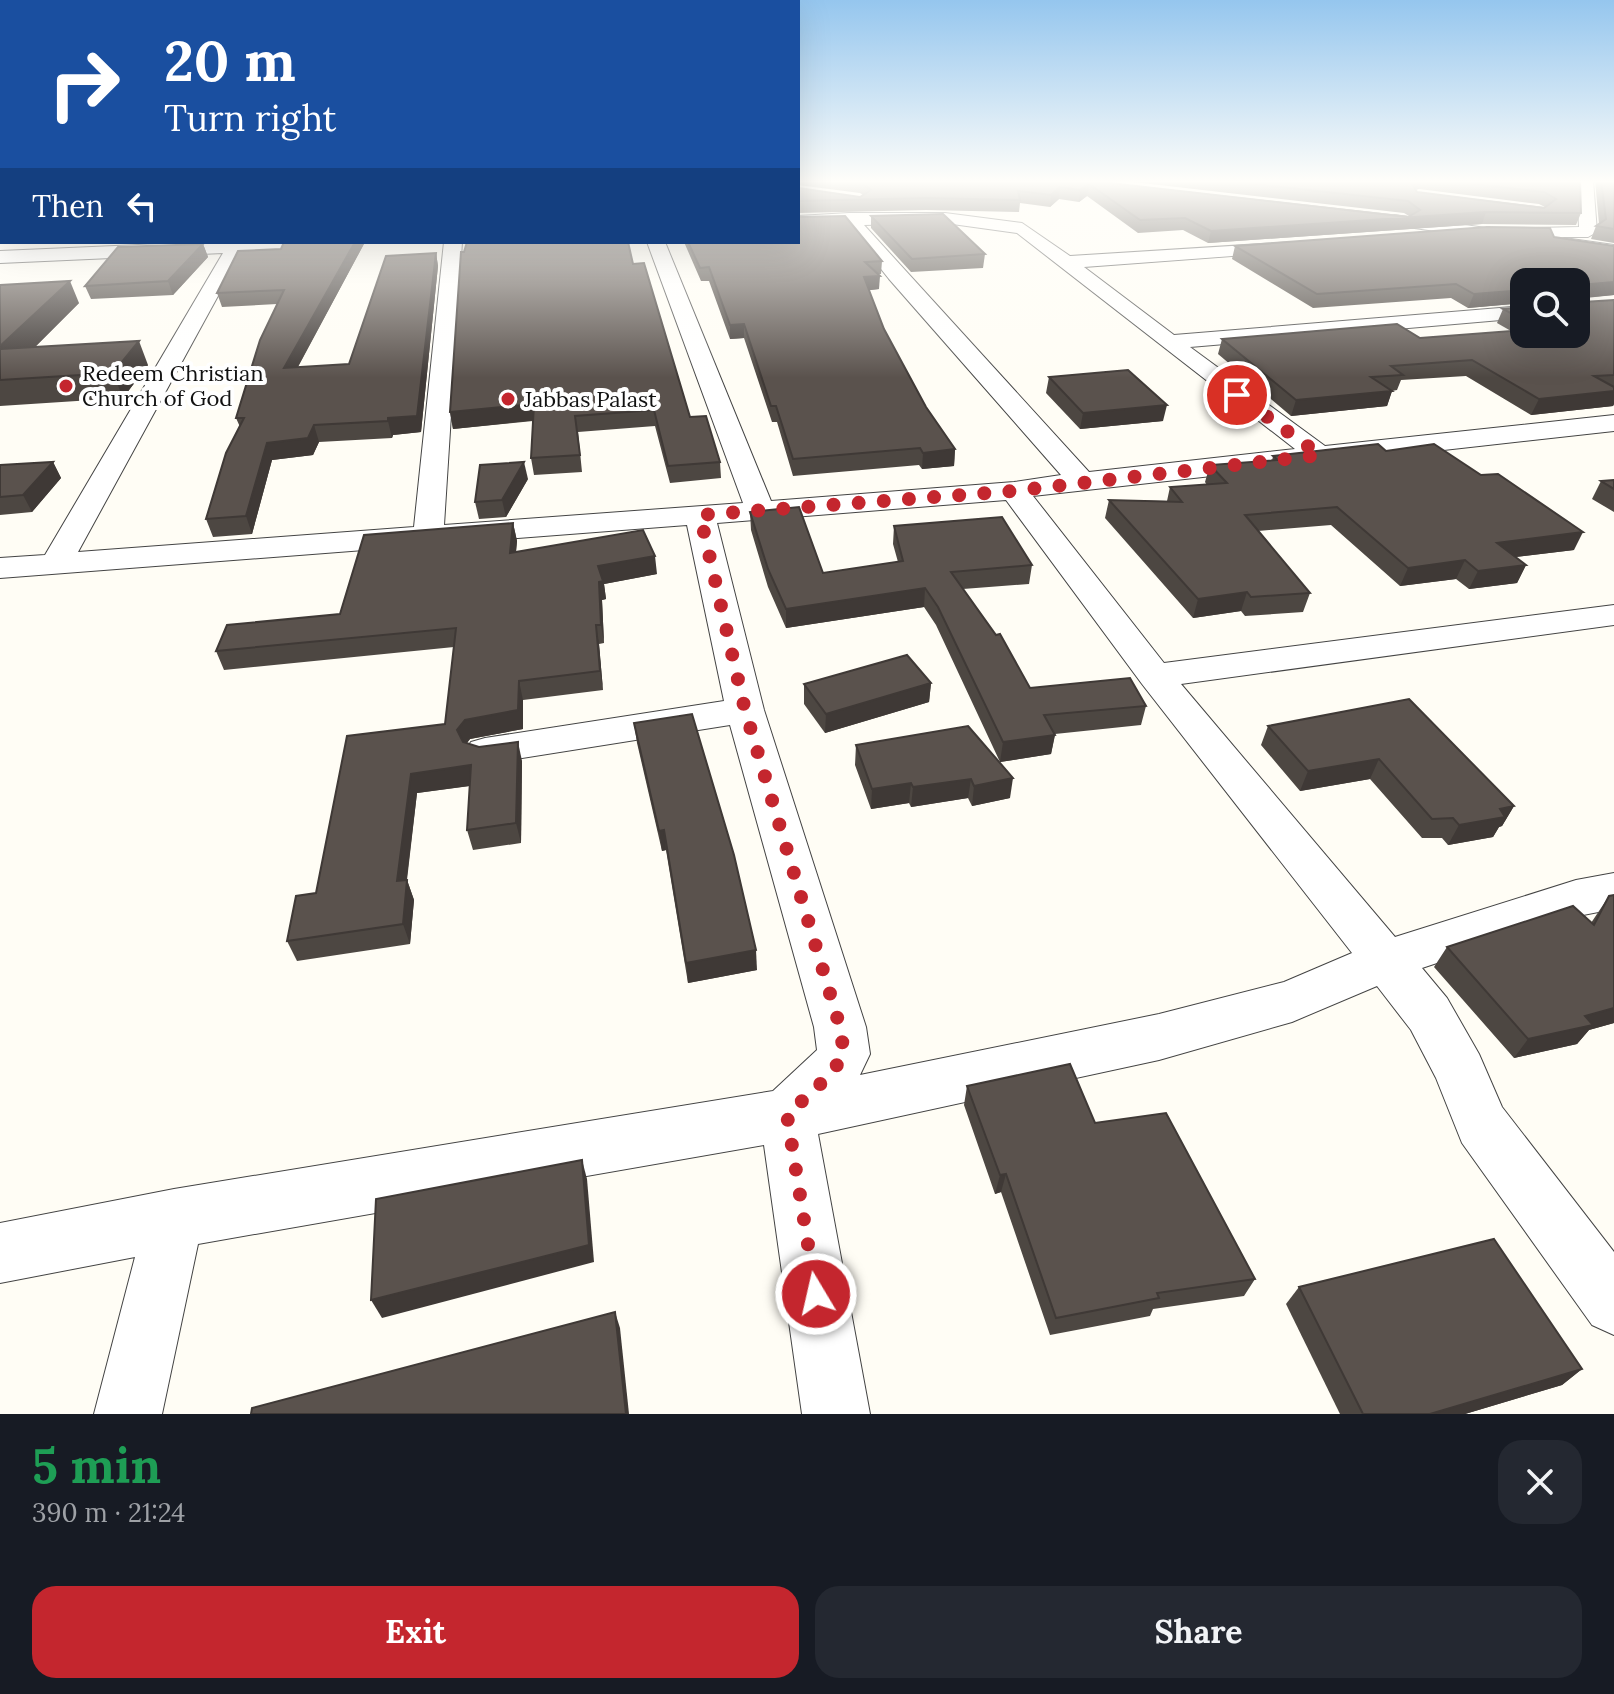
<!DOCTYPE html>
<html lang="en">
<head>
<meta charset="utf-8">
<style>
  body { margin:0; font-family:Lora,serif; background:#242831; color:#f1f3f6; height:100vh; display:flex; flex-direction:column; font-size:30px; white-space:nowrap }
  * { box-sizing:border-box; margin:0 }
  p { font-size:26px; color:#9ea1a6 }
  .icon { flex:none; width:44px; height:44px; fill:none; stroke:currentColor; stroke-width:2; stroke-linecap:round; stroke-linejoin:round }
  .map { position:relative; height:1414px; overflow:hidden }
  .details { display:flex; flex-direction:column; background:#171b24; flex:1 }
  .details>* { flex:none }
  .guide { position:absolute; left:0px; top:0px; width:800px; height:244px; box-shadow:0 8px 32px #0002; background:#1a4fa0; color:#fff; overflow:hidden }
  .fabs { position:absolute; left:1510px; top:268px; display:grid; gap:16px }
  .fabs a { display:grid; place-items:center; width:80px; height:80px; border-radius:16px; background:#171b24; box-shadow:0 8px 32px #0002; font-size:40px }
  .pin { position:absolute; display:grid; place-items:center; width:68px; height:68px; color:#fff; margin:-34px; border:4px solid #fff; border-radius:50%; box-shadow:0 2px 8px #0007 }
  .me { position:absolute; width:88px; margin:-44px; rotate:351deg; stroke-linejoin:round; filter:drop-shadow(0 0 6px #0008) }
  .turn { display:flex; align-items:center; gap:28px; height:168px; padding:0 32px; font-size:36px }
  .turn .icon { width:104px; height:104px; stroke-width:2.5 }
  .turn b { display:block; font-size:56px; line-height:68px }
  .then { display:flex; align-items:center; height:76px; padding:0 32px; background:#0003; gap:16px; font-size:30px }
  .round { display:grid; place-items:center; flex:none; width:84px; height:84px; border-radius:24px; background:#242831 }
  .summary { display:flex; align-items:center; justify-content:space-between; height:136px; padding:0 32px }
  h1 { font-size:48px; font-weight:700; line-height:60px; color:#1e9e55 }
  .button { display:flex; gap:16px; margin-top:auto; padding:16px 32px }
  .button a { flex:1; height:92px; border-radius:24px; background:#c4262e; color:#fff; font-size:32px; font-weight:700; line-height:92px; text-align:center }
  .button a+a { background:#242831; color:#f1f3f6 }
  .map>svg:first-child { display:block }
</style>
</head>
<body>
<div class="map">
<svg width="1614" height="1414" viewBox="0 0 1614 1414">
  <rect width="100%" height="100%" fill="#fffdf5"/>
  <g fill="none" stroke-linecap="round" stroke-linejoin="round">
    <g stroke="#444" stroke-width="2">
      <g id="minor">
        <rect x="0" y="180" width="2" height="5"/>
        <polygon points="1577,180 1593,180 1597,232 1588,237 1557,237 1614,245 1614,257 1394,225 1385,220 1394,215 1493,229 1579,227"/>
        <rect x="0" y="206" width="2" height="10"/>
        <path d="M849,213H945L1022,223L1070,256L1294,242L1296,246L1294,250L1287,252L1084,267L1174,335L1524,306V318L1190,347L1325,446L1614,415V431L1033,496L1164,663L1614,605V625L1181,684L1395,937L1576,880L1614,873V909L1578,916L1422,968L1447,998L1479,1054L1502,1107L1614,1252V1335L1592,1325L1462,1143L1436,1078L1411,1030L1377,986L1292,1022L1159,1060L818,1134L870,1414H802L764,1145L198,1244L162,1414H94L135,1257L0,1283V1223L174,1189L773,1091L817,1050L814,1027L730,725L485,764L471,760L465,751L471,742L485,738L724,701L687,525L0,578V558L45,555L223,253L0,263V251L207,242H340L331,248L242,252L78,552L414,527L444,242H462L444,525L743,503L647,242H665L771,501L1014,482L1061,475L889,279L846,225L798,226V216ZM945,223L1017,233L1295,449L1089,472L864,225ZM1006,500L1142,684L1352,953L1284,982L1159,1014L860,1075L870,1054L866,1027L764,710L717,523Z"/>
      </g>
    </g>
    <use href="#minor" fill="#fff" fill-rule="evenodd"/>
  </g>
  <g fill="#4d4742" fill-rule="evenodd">
    <path d="M798,180H1084L1409,216L1404,213L1116,180H1580L1581,213L1576,225L1482,224L1208,243L1183,230L1138,233L1087,196L1079,202L1059,199L1050,207L1020,203L1019,212L926,210L798,213V188L860,197L863,195L860,193L798,185ZM1419,189L1539,204L1545,207L1417,192L1415,190Z"/>
    <polygon points="1595,180 1614,180 1614,243 1591,239 1596,226 1599,224"/>
    <polygon points="871,216 985,254 983,268 911,272 871,228"/>
    <polygon points="1554,237 1614,246 1614,295 1579,298 1583,302 1614,300 1614,404 1613,406 1531,415 1466,376 1401,380 1397,390 1392,391 1387,406 1291,416 1218,354 1222,339 1420,338 1511,331 1497,323 1503,309 1524,307 1524,334 1576,334 1524,282 1524,303 1468,308 1451,298 1313,308 1232,259 1235,246"/>
    <polygon points="82,242 145,242 83,244"/>
    <polygon points="284,242 365,242 298,367 349,364 436,253 438,266 421,432 393,435 392,438 319,442 313,455 272,460 252,534 213,537 206,519 240,427 236,418 277,304 222,307 217,293 281,249"/>
    <polygon points="684,242 798,242 882,261 881,274 879,274 879,289 869,290 884,329 926,407 955,449 954,466 922,469 919,465 793,476 777,422 772,422 744,338 730,339 709,281 701,281"/>
    <polygon points="203,244 208,257 173,295 91,299 85,286"/>
    <polygon points="464,252 633,264 690,417 720,462 721,478 670,483 655,426 578,432 582,472 534,475 531,458 533,421 453,429 450,412"/>
    <polygon points="0,285 79,303 35,347 148,365 123,398 0,406"/>
    <polygon points="1049,377 1163,421 1080,429 1046,393"/>
    <polygon points="1386,451 1574,550 1516,557 1526,565 1517,583 1469,589 1456,579 1400,586 1331,525 1258,531 1310,593 1303,612 1245,616 1241,611 1193,618 1105,518 1109,500 1167,501 1170,487 1207,485 1205,482 1210,465 1272,461 1273,456"/>
    <polygon points="53,462 61,478 32,512 0,515 0,465"/>
    <polygon points="528,479 506,517 479,519 475,502"/>
    <polygon points="1614,480 1614,512 1592,499 1601,481"/>
    <polygon points="750,512 823,573 898,562 893,544 894,526 1032,565 1029,584 963,589 1030,688 1146,706 1141,725 1055,734 1051,754 1000,762 936,625 924,607 786,628 768,587 751,530"/>
    <polygon points="513,523 517,541 516,552 657,574 604,584 606,599 602,600 604,643 599,644 603,690 523,700 523,729 470,739 467,743 522,761 521,843 473,850 467,830 470,786 417,793 407,880 414,900 410,944 297,961 287,941 316,893 445,724 454,647 224,670 216,651 340,614"/>
    <polygon points="931,683 929,702 825,733 804,704 804,684"/>
    <polygon points="1409,699 1514,806 1502,826 1499,827 1493,837 1448,845 1442,838 1422,838 1370,779 1300,791 1261,745 1268,726"/>
    <polygon points="634,723 757,970 688,983 666,850 662,851 637,743"/>
    <polygon points="968,726 1010,798 972,806 968,798 911,807 909,803 871,809 855,765 856,745"/>
    <polygon points="1614,895 1614,1023 1589,1030 1577,1044 1514,1058 1434,967 1447,947 1591,923 1609,896"/>
    <polygon points="967,1086 1095,1123 1255,1279 1244,1296 1153,1309 1150,1316 1050,1335 1001,1192 995,1194 964,1105"/>
    <polygon points="1299,1287 1582,1369 1562,1385 1465,1414 1340,1414 1286,1304"/>
  </g>
  <g fill="#3f3936">
    <polygon points="1416,180 1423,180 1419,189 1412,190 1412,184"/>
    <polygon points="1089,184 1087,196 1079,202 1080,190"/>
    <polygon points="1060,187 1059,199 1050,207 1051,195"/>
    <polygon points="1486,212 1482,224 1208,243 1211,231"/>
    <polygon points="355,242 365,242 289,383 284,368"/>
    <polygon points="203,244 208,257 173,295 168,281"/>
    <polygon points="436,253 438,266 421,432 393,435 392,438 388,421"/>
    <polygon points="880,276 879,289 863,291 864,277"/>
    <polygon points="70,281 79,303 8,374 0,358 0,346"/>
    <polygon points="1614,282 1614,295 1576,299 1580,285"/>
    <polygon points="1524,290 1524,303 1468,308 1474,294"/>
    <polygon points="744,324 744,338 730,339 730,325"/>
    <polygon points="139,341 148,365 123,398 113,373"/>
    <polygon points="1392,391 1387,406 1291,416 1296,400"/>
    <polygon points="1614,391 1614,404 1613,406 1531,415 1539,399"/>
    <polygon points="534,404 537,420 453,429 450,412"/>
    <polygon points="1167,405 1163,421 1080,429 1083,413"/>
    <polygon points="314,425 319,442 313,455 272,460 252,534 246,516 267,443"/>
    <polygon points="955,449 954,466 922,469 923,453"/>
    <polygon points="53,462 61,478 32,512 23,495"/>
    <polygon points="524,462 528,479 506,517 502,500"/>
    <polygon points="513,523 517,541 514,571 510,553"/>
    <polygon points="1583,532 1574,550 1489,560 1497,543"/>
    <polygon points="655,556 657,574 604,584 606,599 602,600 604,643 601,625 598,566"/>
    <polygon points="1465,560 1456,579 1400,586 1408,568"/>
    <polygon points="1526,565 1517,583 1469,589 1478,571"/>
    <polygon points="925,588 924,607 786,628 786,609"/>
    <polygon points="1247,592 1241,611 1193,618 1198,599"/>
    <polygon points="596,625 599,644 603,690 600,671"/>
    <polygon points="519,681 523,700 523,729 470,739 462,749 457,730 465,720"/>
    <polygon points="931,683 929,702 825,733 826,714"/>
    <polygon points="1055,735 1051,754 1000,762 1003,742"/>
    <polygon points="518,742 522,761 521,843 516,823"/>
    <polygon points="1379,759 1370,779 1300,791 1308,771"/>
    <polygon points="471,765 476,785 417,793 404,901 397,881 411,774"/>
    <polygon points="1013,778 1010,798 972,806 974,786"/>
    <polygon points="971,779 968,798 911,807 913,787"/>
    <polygon points="911,783 909,803 871,809 872,789"/>
    <polygon points="1514,806 1502,826 1499,827 1493,837 1448,845 1459,825 1500,809"/>
    <polygon points="664,830 666,850 662,851 659,831"/>
    <polygon points="407,880 414,900 410,944 403,924"/>
    <polygon points="756,950 757,970 688,983 686,963"/>
    <polygon points="1614,1008 1614,1023 1589,1030 1577,1044 1514,1058 1528,1039 1585,1016"/>
    <polygon points="582,1160 587,1179 594,1262 382,1318 371,1300"/>
    <polygon points="1006,1174 1001,1192 995,1194 1000,1175"/>
    <polygon points="615,1312 620,1328 629,1414 626,1414"/>
    <polygon points="1582,1369 1562,1385 1465,1414 1430,1414"/>
  </g>
  <g fill="#5a524d" stroke="#3f3936" stroke-width="2">
    <polygon points="845,180 1084,180 1408,217 1420,210 1408,201 1217,180 1416,180 1412,184 1417,192 1544,208 1556,199 1544,192 1439,180 1580,180 1581,213 1486,212 1211,231 1185,218 1140,220 1089,184 1080,190 1060,187 1051,195 1018,191 1020,200 927,198 798,201 798,188 860,197 871,190 861,182"/>
    <polygon points="1601,180 1614,180 1614,229 1596,226 1606,219"/>
    <polygon points="943,214 985,254 912,259 871,216"/>
    <polygon points="845,216 882,261 865,262 880,276 864,277 884,329 926,407 955,449 923,453 920,448 793,459 776,406 771,406 744,324 730,325 709,267 700,268 688,242 798,242 798,217"/>
    <polygon points="1487,227 1550,228 1554,237 1614,246 1614,282 1580,285 1579,299 1583,302 1614,300 1614,375 1594,376 1614,387 1614,391 1539,399 1472,360 1391,366 1403,375 1371,377 1392,391 1296,400 1222,339 1397,324 1420,338 1524,330 1524,334 1576,334 1576,282 1524,282 1524,290 1474,294 1456,284 1317,294 1235,246"/>
    <polygon points="284,242 355,242 284,368 349,364 386,256 436,253 417,416 388,418 388,421 314,425 308,438 267,443 246,516 206,519 226,453 244,418 236,418 260,340 284,290 217,293 238,251 281,249"/>
    <polygon points="467,242 628,242 633,264 644,263 690,417 706,416 720,462 668,466 654,410 575,416 580,455 531,458 534,404 450,412 461,252 464,252"/>
    <polygon points="203,244 168,281 85,286 118,247"/>
    <polygon points="70,281 0,346 0,285"/>
    <polygon points="1524,307 1524,320 1503,309"/>
    <polygon points="139,341 113,373 0,380 0,349"/>
    <polygon points="1128,370 1167,405 1083,413 1049,377"/>
    <polygon points="1378,444 1386,451 1434,444 1481,475 1498,474 1583,532 1497,543 1526,565 1478,571 1465,560 1408,568 1337,507 1245,515 1310,593 1251,597 1247,592 1198,599 1109,500 1182,502 1170,487 1227,483 1210,465 1278,460 1273,456"/>
    <polygon points="53,462 23,495 0,497 0,465"/>
    <polygon points="524,462 502,500 475,502 480,465"/>
    <polygon points="1614,480 1614,489 1601,481"/>
    <polygon points="799,507 823,573 903,561 894,526 1002,517 1032,565 951,572 996,635 1000,634 1030,688 1130,678 1146,706 1044,715 1055,735 1003,742 938,607 925,588 786,609 768,569 750,512"/>
    <polygon points="513,523 510,553 643,530 655,556 598,566 603,581 599,582 601,625 596,625 600,671 519,681 518,710 465,720 457,730 463,742 479,747 518,742 516,823 467,830 471,765 411,774 397,881 407,880 403,924 287,941 296,896 316,893 347,736 445,724 456,628 216,651 227,625 340,614 364,535"/>
    <polygon points="907,655 931,683 826,714 804,684"/>
    <polygon points="1409,699 1514,806 1500,809 1505,817 1459,825 1453,818 1432,819 1379,759 1308,771 1268,726"/>
    <polygon points="692,714 734,855 756,950 686,963 664,830 659,831 634,723"/>
    <polygon points="968,726 1013,778 974,786 971,779 913,787 911,783 872,789 856,745"/>
    <polygon points="1614,895 1614,1008 1585,1016 1593,1025 1528,1039 1447,947 1573,906 1594,925 1609,896"/>
    <polygon points="1070,1064 1095,1123 1166,1113 1255,1279 1157,1293 1159,1298 1056,1318 1006,1174 1000,1175 967,1086"/>
    <polygon points="582,1160 589,1245 371,1300 376,1199"/>
    <polygon points="1494,1239 1582,1369 1430,1414 1363,1414 1299,1287"/>
    <polygon points="615,1312 626,1414 251,1414 252,1408"/>
  </g>
  <linearGradient id="sky" x2="0" y2="1"><stop stop-color="#95c6ee"/><stop offset="0.48" stop-color="#fffefa"/><stop offset="1" stop-color="#fffefa" stop-opacity="0"/></linearGradient>
  <rect width="1614" height="378" fill="url(#sky)"/>
  <g fill="none" stroke-linecap="round" stroke-linejoin="round">
    <polyline stroke="#c4262e" stroke-width="14" stroke-dasharray="0 25.2" points="816,1294 787,1115 831,1074 844,1054 840,1027 745,710 700,515 1014,491 1320,455 1237,395"/>
  </g>
  <g fill="#c4262e" stroke="#fff" stroke-width="3">
    <circle cx="66" cy="386" r="8"/>
    <circle cx="508" cy="399" r="8"/>
  </g>
  <g text-anchor="middle" stroke-width="8" stroke-linejoin="round" paint-order="stroke">
    <g font-size="22" fill="#111" stroke="#fff" text-anchor="start">
      <text x="82" y="381">Redeem Christian<tspan x="82" dy="25">Church of God</tspan></text>
      <text x="524" y="407">Jabbas Palast</text>
    </g>
  </g>
</svg>
<div class="fabs">
<a><svg class="icon" aria-label="search" viewBox="0 0 24 24"><circle cx="10" cy="10" r="6"/><path d="M15 15l6 6"/></svg></a>
</div>
<div class="pin" style="left:1237px;top:395px;background:#d93025"><svg class="icon" aria-label="arrive" viewBox="0 0 24 24"><path d="M6 21V4h12l-3 4 3 4H6"/></svg></div>
<svg class="me" style="left:816px;top:1294px" viewBox="-20 -20 40 40"><circle r="17" fill="#c4262e" stroke="#fff" stroke-width="3"/><path d="M0-11L8 9 0 5-8 9z" fill="#fff"/></svg>
<div class="guide">
<div class="turn"><svg class="icon" aria-label="right" viewBox="0 0 24 24"><path d="M7 20v-9h11M14 6l5 5-5 5"/></svg><div><b>20 m</b>Turn right</div></div>
<div class="then">Then<svg class="icon" aria-label="left" viewBox="0 0 24 24"><path d="M17 20v-9H6M10 6l-5 5 5 5"/></svg></div>
</div>
</div>
<section class="details">
<div class="summary"><div><h1>5 min</h1><p>390 m · 21:24</p></div><a class="round"><svg class="icon" aria-label="close" viewBox="0 0 24 24"><path d="M6 6l12 12M18 6L6 18"/></svg></a></div>
<div class="button"><a>Exit</a><a>Share</a></div>
</section>
</body>
</html>
